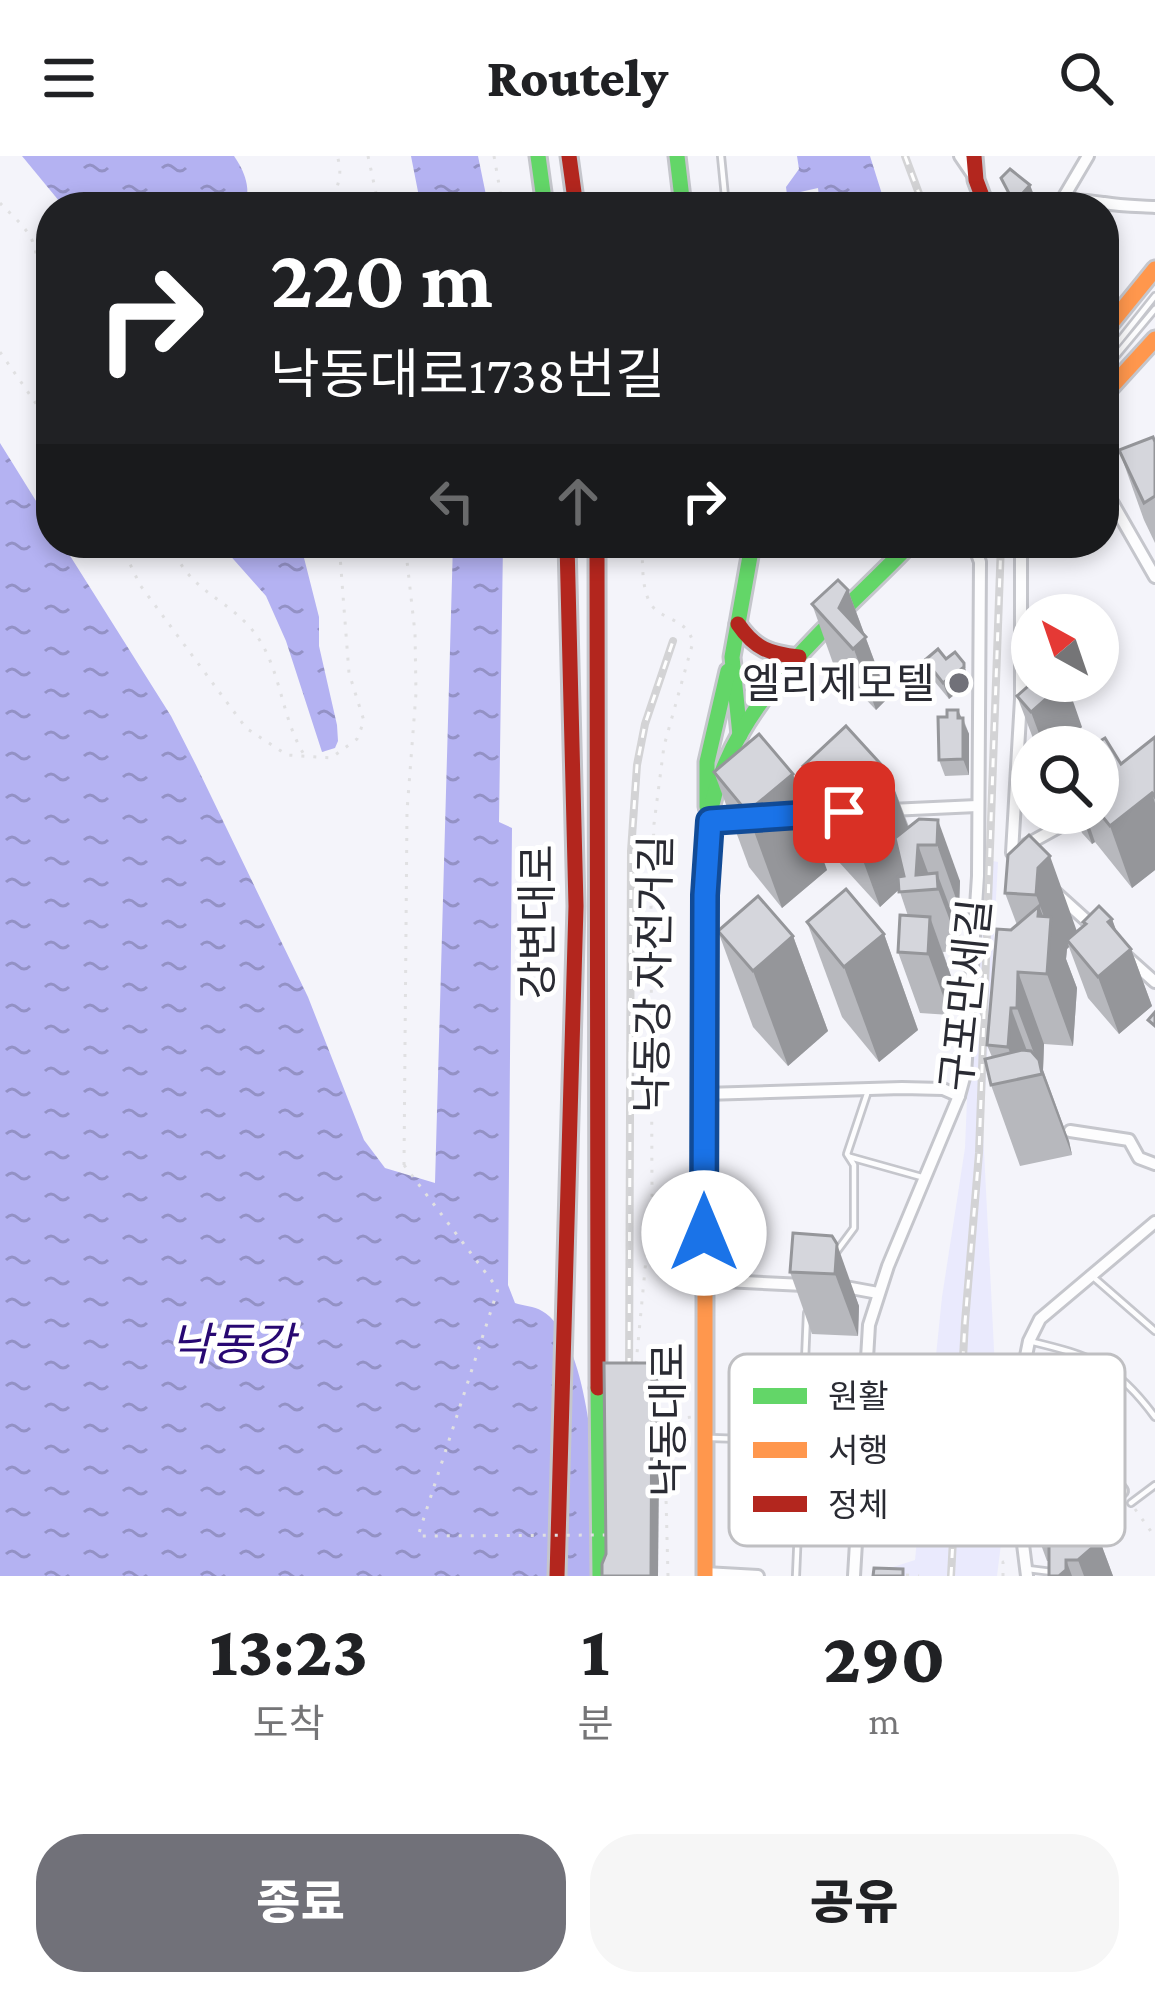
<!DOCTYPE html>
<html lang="ko">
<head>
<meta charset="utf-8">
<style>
  body { margin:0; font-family:"Crimson Pro","Noto Sans KR",serif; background:#f6f6f6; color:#202124; height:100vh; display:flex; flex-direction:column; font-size:45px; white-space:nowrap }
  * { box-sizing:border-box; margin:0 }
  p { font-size:39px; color:#757577 }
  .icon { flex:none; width:66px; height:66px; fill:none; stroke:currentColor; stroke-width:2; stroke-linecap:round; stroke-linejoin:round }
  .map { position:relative; height:1420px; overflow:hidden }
  .details { display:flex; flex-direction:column; background:#fff; flex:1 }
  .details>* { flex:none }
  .banner { position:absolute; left:36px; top:36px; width:1083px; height:366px; border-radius:48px; box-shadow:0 6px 18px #0003; background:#202124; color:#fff; overflow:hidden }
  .needle { width:78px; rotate:320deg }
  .buttons { position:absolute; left:1011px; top:438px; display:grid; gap:24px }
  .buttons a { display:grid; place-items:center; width:108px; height:108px; border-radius:50%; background:#fff; box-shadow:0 6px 18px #0003; font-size:60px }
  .pin { position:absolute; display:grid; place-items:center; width:102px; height:102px; color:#fff; margin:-51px; border-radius:24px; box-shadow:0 6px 18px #0006 }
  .me { position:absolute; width:132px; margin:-66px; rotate:0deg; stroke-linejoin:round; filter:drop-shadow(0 0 9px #0008) }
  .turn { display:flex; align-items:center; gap:42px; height:252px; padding:0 36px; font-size:54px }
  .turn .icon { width:156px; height:156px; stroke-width:2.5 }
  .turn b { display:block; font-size:84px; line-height:102px }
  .lanes { display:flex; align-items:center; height:114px; padding:0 36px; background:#0003; justify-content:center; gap:60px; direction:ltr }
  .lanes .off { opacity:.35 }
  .eta { display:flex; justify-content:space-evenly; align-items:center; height:204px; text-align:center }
  .eta b { font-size:72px; font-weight:800; line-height:84px }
  .cta { display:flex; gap:24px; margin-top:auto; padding:24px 36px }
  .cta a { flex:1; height:138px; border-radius:48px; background:#717179; color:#fff; font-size:48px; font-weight:800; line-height:138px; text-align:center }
  .cta a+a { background:#f6f6f6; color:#202124 }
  header { display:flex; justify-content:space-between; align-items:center; height:156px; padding:0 36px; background:#fff; font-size:54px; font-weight:800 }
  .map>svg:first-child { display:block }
</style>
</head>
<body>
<header><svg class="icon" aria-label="menu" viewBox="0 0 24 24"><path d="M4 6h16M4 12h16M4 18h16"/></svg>Routely<svg class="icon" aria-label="search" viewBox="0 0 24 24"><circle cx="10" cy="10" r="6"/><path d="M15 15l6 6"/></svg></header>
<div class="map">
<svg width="1155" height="1420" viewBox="0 0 1155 1420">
  <defs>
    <pattern id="water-ripples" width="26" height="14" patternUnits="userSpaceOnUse" patternTransform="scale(3)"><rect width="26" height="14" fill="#b4b2f2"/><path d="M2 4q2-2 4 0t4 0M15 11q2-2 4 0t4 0" fill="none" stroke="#9391c5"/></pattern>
  </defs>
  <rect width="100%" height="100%" fill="#f4f4fa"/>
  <polygon fill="#eaeafd" points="977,702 998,706 983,975 1003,1372 997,1420 873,1420 874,1417 915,1404 942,1141 965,992"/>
  <g fill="url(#water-ripples)">
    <path d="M22,0H234C245,16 251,32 245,51H64Z"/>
    <polygon points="411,0 478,0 487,44 492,51 421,51"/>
    <polygon points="797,0 870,0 886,51 820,51 818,32 787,39 786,31 799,13"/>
    <path d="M0,287L51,369V387H62L171,560L196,609L308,841L364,984L385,1012L435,1027L453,387H503L499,666L512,672L508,1129L515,1147C523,1150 534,1150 542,1155C596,1186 597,1361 602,1420H0Z"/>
    <polygon points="219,387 298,387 302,394 319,461 319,490 337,569 338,585 335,592 322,596 286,485 266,440"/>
  </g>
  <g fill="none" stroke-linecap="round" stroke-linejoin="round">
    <g stroke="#c5c6cc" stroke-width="10">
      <g id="lane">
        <polyline points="721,0 726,51"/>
        <polyline points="1104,204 1155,140"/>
        <polyline points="1104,214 1155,153"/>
        <polyline points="850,1001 925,1022"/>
        <polyline points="837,1095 854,1072 854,1009 847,998 867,938"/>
        <polyline points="1092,1120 1155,1175"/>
        <path d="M1029,1185C1092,1200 1116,1208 1155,1261"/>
        <polyline points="712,1282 742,1283"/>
        <polyline points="778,1284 862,1287"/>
        <polyline points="1131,1347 1155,1329"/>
        <polyline points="1028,1413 1052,1416"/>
        <polyline points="796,1420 807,1157"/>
      </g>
    </g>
    <g stroke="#c5c6cc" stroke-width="16">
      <g id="street">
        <polyline points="960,0 975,22"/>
        <polyline points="1062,44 1088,0"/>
        <path d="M1045,51C1067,42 1081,44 1104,47C1121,50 1138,50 1155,51"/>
        <polyline points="1104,332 1155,421"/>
        <polyline points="890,654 977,650"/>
        <polyline points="1026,689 1084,657"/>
        <polyline points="1020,704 1012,697 1021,543 1021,387"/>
        <polyline points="1056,737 1096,773"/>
        <polyline points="1127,801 1155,826"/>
        <polyline points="704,938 902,932 943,933 959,940"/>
        <polyline points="1070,975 1129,984 1139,1002 1155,1008"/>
        <polyline points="704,1124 804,1129"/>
        <polyline points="840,1130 878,1137"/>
        <polyline points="1022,1220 1029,1185 1040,1163 1155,1066"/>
        <polyline points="1034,1239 1054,1242 1122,1335"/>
        <polyline points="1015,1256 1013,1309 1027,1420"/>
        <polyline points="705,1417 758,1420"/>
        <polyline points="854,1420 869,1169 888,1110 959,940 965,918 978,720 980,406 973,387"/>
      </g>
    </g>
    <g stroke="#c5c6cc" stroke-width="21">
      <g id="fast">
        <polyline points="538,0 545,51"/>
        <polyline points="677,0 683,51"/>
        <polyline points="740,579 732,501 750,400 749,387"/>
        <polyline points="707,651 707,606 728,515"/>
        <path d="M705,893C705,851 705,808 705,765C705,723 703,678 715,637C744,534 840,462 911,387"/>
        <polyline points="598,1232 600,1420"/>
      </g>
    </g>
    <g stroke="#c5c6cc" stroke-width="21">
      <g id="slow">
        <polyline points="1104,176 1155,113"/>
        <polyline points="1104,239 1155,183"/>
        <polyline points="705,893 705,1420"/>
      </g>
    </g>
    <g stroke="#c5c6cc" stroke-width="21">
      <g id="jam">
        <polyline points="569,0 576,51"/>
        <polyline points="974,0 976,24 986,51"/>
        <polyline points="597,387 598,1232"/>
        <path d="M738,468C755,493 770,498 799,501"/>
        <polyline points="557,1420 576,750 567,387"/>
      </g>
    </g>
    <g stroke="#e0e0e2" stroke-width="3" stroke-dasharray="3 9" stroke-linecap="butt">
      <polyline points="368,0 379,51"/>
      <polyline points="494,0 501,40 511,51"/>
      <path d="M0,47C13,61 31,74 35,93C42,120 35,134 51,160"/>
      <path d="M327,51C337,35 344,18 337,0"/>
      <polyline points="0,196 51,269"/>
      <polyline points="120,387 140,429 246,572 287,599 331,602 357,583 364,565 349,517 339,387"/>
      <path d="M170,387C190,435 216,436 248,469C282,505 279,560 305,600"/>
      <polyline points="404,1009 407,655 416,537 415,477 405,387"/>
      <path d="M636,1208L652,1040L651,751L654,668L664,590L693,486C687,466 673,466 657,455C640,442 643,406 642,387"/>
      <polyline points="1135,1353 1155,1381"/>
      <polyline points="906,1419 919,1420"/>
      <polyline points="668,1420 664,1264 692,1261"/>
      <polyline points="1003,1420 1003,1406 1012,1407"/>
    </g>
    <use href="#lane" stroke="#fdfdfe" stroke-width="4.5"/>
    <use href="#street" stroke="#fdfdfe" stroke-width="10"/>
    <use href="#fast" stroke="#63d668" stroke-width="15"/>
    <use href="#slow" stroke="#ff974d" stroke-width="15"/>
    <use href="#jam" stroke="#b3261e" stroke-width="15"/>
    <g stroke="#d3d3d5" stroke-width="8">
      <g id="rail">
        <polyline points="905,0 924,51"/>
        <polyline points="629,1229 631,695 637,609 645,568 673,485"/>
        <polyline points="951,1420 965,1166 979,997 1001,387"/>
      </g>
    </g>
    <use href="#rail" stroke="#fff" stroke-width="3" stroke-dasharray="9" stroke-linecap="butt"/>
    <polyline stroke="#e0e0e2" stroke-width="3" stroke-dasharray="3 9" stroke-linecap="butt" points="404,1009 498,1133 418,1380 605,1379"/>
  </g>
  <g fill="#b7b8bd">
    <polygon points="1155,286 1155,387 1144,364 1119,294"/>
    <polygon points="1048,387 1071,387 1072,390 1054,399"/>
    <polygon points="848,434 888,542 876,554 834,510 812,448"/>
    <polygon points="946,503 970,523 969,527 949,543 930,520 925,504"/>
    <polygon points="1017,540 1082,571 1059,591 1039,591 1034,585"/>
    <polygon points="947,561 963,562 969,578 969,619 945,620 939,604"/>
    <polygon points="1155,581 1155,714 1132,732 1095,686 1092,688 1082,677 1074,657 1098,657 1098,591 1121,608"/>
    <polygon points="803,610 888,616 909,671 919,663 960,725 959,751 949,750 960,778 961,794 943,796 952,823 950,859 920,857 898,796 908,760 899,733 880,751 838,705"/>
    <polygon points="714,616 827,714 782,752 749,711"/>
    <polygon points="1008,699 1077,775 1084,769 1083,766 1112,763 1116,776 1131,793 1152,850 1119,878 1088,842 1069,791 1067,793 1066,803 1077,832 1073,890 1044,888 1043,914 1069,985 1072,999 1020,1010 991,929 992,901 987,889 1011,774 1017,769 1005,737"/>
    <polygon points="807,766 884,778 918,874 879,906 842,861"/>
    <polygon points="718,775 793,780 828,875 788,910 753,871"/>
    <polygon points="832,1080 859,1150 858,1180 812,1178 790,1116"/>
    <polygon points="1001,1209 1089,1311 1109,1368 1087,1385 1100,1385 1113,1420 1049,1420 1049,1405 1047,1405 1022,1337 1038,1325 1000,1229 1003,1225 1001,1217"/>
    <polygon points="762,1234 785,1296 783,1341 759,1341 737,1279"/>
  </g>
  <g fill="#95969a">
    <polygon points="1030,29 1034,39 1024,51 1016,51 1014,47"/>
    <polygon points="848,434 888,542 876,554 839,452"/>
    <polygon points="964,507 969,527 949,543 943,527"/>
    <polygon points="1066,525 1082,571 1059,591 1044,591 1031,556"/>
    <polygon points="958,554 969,578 969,619 963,603"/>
    <polygon points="888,616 917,696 918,689 934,733 922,734 917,717 880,751 845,655"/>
    <polygon points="793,618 827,714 782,752 747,656"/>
    <polygon points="1152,637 1155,647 1155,714 1132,732 1110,670"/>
    <polygon points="1081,657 1085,657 1095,686 1092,688"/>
    <polygon points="938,664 960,725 959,751 937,689"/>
    <polygon points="1050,700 1079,781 1067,784 1069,791 1067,793 1066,803 1077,832 1073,890 1047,818 1038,760 1039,750 1050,777 1036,739 1038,712"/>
    <polygon points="937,717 960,778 961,794 938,733"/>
    <polygon points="930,761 952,823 950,859 928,798"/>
    <polygon points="1112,763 1125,798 1131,793 1152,850 1119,878 1098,821 1108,766"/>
    <polygon points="884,778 918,874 879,906 844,811"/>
    <polygon points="793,780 828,875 788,910 753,815"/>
    <polygon points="1018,816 1044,888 1043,914 1069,985 1072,999 1017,852"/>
    <polygon points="1011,852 1036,919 1019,923 1008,891"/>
    <polygon points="837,1088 859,1150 858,1180 835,1118"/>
    <polygon points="652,1207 660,1229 658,1420 651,1420"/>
    <polygon points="762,1234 785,1296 783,1341 761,1280"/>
    <polygon points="1068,1270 1084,1315 1089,1311 1109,1368 1077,1394 1056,1337 1048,1340 1029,1287 1037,1278 1058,1335 1072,1324 1056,1281"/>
    <polygon points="1100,1385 1113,1420 1084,1420 1078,1404"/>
    <polygon points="1066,1404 1072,1420 1059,1420"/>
  </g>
  <g fill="#d5d6dc" stroke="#95969a" stroke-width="3">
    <polygon points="1010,13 1030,29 1014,47 1001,22"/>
    <polygon points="1153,281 1155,286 1155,340 1144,347 1119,294"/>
    <polygon points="838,424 848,434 839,452 866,481 853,493 812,448"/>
    <polygon points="938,493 946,503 955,496 964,507 964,511 943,527 925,504"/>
    <polygon points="1034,525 1066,525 1031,556 1017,540"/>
    <polygon points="947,554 958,554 958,562 963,562 963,603 939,604 938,561 947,561"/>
    <polygon points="846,570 888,616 845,655 803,610"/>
    <polygon points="759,578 793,618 747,656 714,616"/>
    <polygon points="1155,581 1155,641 1152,637 1110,670 1098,655 1098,591 1090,591 1105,582 1121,608"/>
    <polygon points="919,663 938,664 937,689 918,689 916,719 937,717 938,733 899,736 898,721 904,720 895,682"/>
    <polygon points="1029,679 1050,700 1038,712 1036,739 1005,737 1008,699"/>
    <polygon points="846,733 884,778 844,811 807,766"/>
    <polygon points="758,740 793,780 753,815 718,775"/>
    <polygon points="1039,750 1038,760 1051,761 1047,818 1018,816 1017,852 1011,852 1008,891 987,889 997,773 1011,774"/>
    <polygon points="1099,750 1112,763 1108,766 1131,793 1098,821 1067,784 1086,768 1083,766"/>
    <polygon points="900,759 930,761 928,798 898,796"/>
    <polygon points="1155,856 1155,870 1148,864"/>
    <polygon points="1022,894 1031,895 1039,904 1042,918 991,929 985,903"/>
    <polygon points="793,1077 832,1080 837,1088 835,1118 790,1116"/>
    <polygon points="604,1207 652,1207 651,1420 602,1420 602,1408 606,1398"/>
    <polygon points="1049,1385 1100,1385 1078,1404 1066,1404 1066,1414 1059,1420 1049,1420"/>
    <polygon points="874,1412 903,1413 903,1420 873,1420"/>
  </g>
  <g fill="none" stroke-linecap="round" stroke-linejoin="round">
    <g stroke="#114b97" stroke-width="30">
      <polyline id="route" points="704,1077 705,739 710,665 844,656"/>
    </g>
    <use href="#route" stroke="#1a73e8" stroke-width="21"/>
  </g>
  <circle fill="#717179" stroke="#fff" stroke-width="4.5" cx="959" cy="527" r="12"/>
  <g text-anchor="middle" stroke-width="10" stroke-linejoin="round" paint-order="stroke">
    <g font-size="42" fill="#2a2b33" stroke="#fff" text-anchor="end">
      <text x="935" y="542">엘리제모텔</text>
    </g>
    <g font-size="42" fill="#2a2b33" stroke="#fff">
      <text transform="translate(537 766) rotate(-90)" y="15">강변대로</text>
      <text transform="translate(653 818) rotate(-89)" y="15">낙동강 자전거길</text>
      <text transform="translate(965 839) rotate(-84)" y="15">구포만세길</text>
      <text transform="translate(668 1264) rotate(-90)" y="15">낙동대로</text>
    </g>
    <g font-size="45" font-style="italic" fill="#280872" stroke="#fff">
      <text x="232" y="1204">낙동강</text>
    </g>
  </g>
  <rect x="729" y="1198" width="396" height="192" rx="18" fill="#fff" stroke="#bfbfc2" stroke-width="3"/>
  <rect x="753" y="1232" width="54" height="16" fill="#63d668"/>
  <rect x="753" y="1286" width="54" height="16" fill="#ff974d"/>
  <rect x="753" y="1340" width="54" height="16" fill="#b3261e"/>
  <g font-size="33" fill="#2a2b33">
    <text x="828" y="1252">원활</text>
    <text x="828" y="1306">서행</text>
    <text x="828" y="1360">정체</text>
  </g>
</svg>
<div class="buttons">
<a><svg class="needle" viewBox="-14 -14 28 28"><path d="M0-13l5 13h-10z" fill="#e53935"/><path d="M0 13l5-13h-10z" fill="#757577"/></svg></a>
<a><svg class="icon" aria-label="search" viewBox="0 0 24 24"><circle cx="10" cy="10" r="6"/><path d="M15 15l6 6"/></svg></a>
</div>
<div class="pin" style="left:844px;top:656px;background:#d93025"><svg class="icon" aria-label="arrive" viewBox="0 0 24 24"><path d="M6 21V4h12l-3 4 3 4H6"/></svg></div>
<svg class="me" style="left:704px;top:1077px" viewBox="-20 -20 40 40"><circle r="19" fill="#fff"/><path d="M0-13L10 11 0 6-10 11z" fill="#1a73e8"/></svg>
<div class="banner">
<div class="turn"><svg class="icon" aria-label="right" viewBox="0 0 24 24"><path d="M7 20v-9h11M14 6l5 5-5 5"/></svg><div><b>220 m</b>낙동대로1738번길</div></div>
<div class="lanes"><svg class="icon off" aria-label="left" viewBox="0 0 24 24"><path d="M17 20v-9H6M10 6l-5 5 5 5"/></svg><svg class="icon off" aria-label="ahead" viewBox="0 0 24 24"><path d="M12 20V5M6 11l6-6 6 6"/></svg><svg class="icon" aria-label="right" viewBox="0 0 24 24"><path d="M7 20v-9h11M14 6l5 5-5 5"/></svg></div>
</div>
</div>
<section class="details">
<div class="eta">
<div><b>13:23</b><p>도착</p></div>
<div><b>1</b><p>분</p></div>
<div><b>290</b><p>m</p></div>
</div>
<div class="cta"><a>종료</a><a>공유</a></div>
</section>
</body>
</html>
